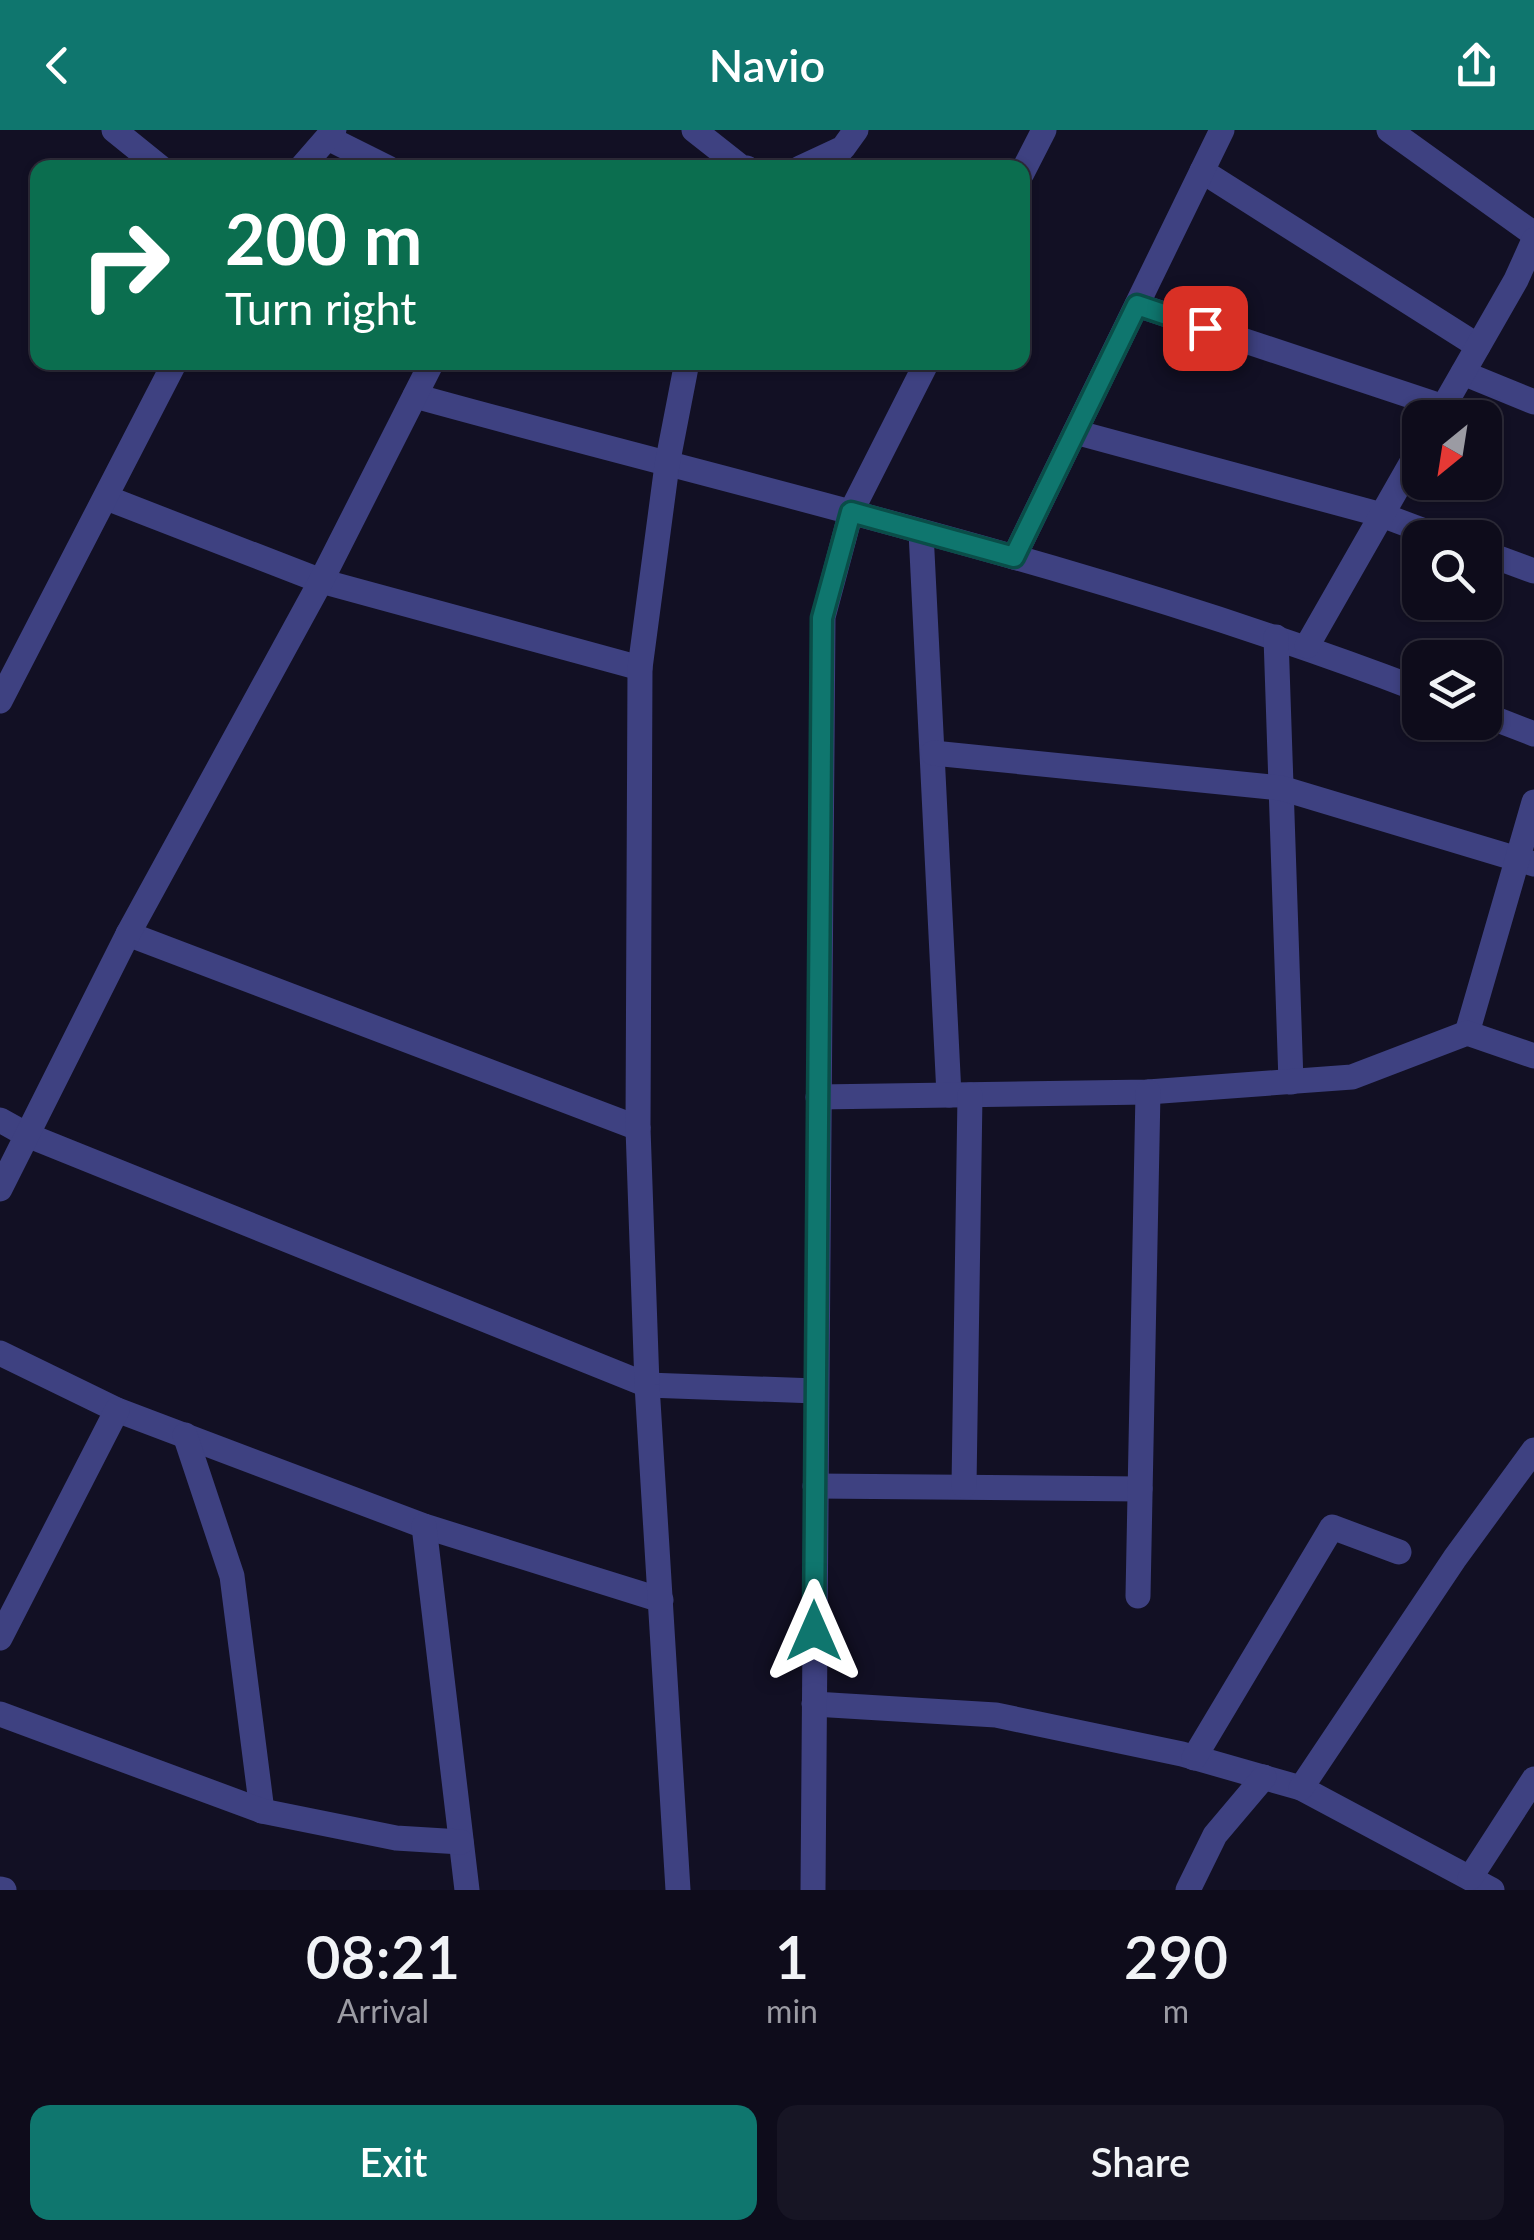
<!DOCTYPE html>
<html lang="en">
<head>
<meta charset="utf-8">
<style>
  body { margin:0; font-family:Lato,sans-serif; background:#171524; color:#f1f3f6; height:100vh; display:flex; flex-direction:column; font-size:38px; white-space:nowrap }
  * { box-sizing:border-box; margin:0 }
  p { font-size:32px; color:#9b9ba3 }
  .icon { flex:none; width:55px; height:55px; fill:none; stroke:currentColor; stroke-width:2; stroke-linecap:round; stroke-linejoin:round }
  .map { position:relative; height:1760px; overflow:hidden }
  .sheet { display:flex; flex-direction:column; background:#0e0c1b; flex:1 }
  .sheet>* { flex:none }
  .banner { position:absolute; left:30px; top:30px; width:1000px; height:210px; border-radius:20px; box-shadow:0 2px 8px #0004,0 0 0 2px #2e2c3a; background:#0b6e4f; color:#fff; overflow:hidden }
  .needle { width:65px; rotate:210deg }
  .tools { position:absolute; left:1402px; top:270px; display:grid; gap:20px }
  .tools a { display:grid; place-items:center; width:100px; height:100px; border-radius:20px; background:#0e0c1b; box-shadow:0 2px 8px #0004,0 0 0 2px #2e2c3a; font-size:50px }
  .pin { position:absolute; display:grid; place-items:center; width:85px; height:85px; color:#fff; margin:-42px; border-radius:20px; box-shadow:0 5px 15px #0006 }
  .me { position:absolute; width:110px; margin:-55px; rotate:0deg; stroke-linejoin:round; filter:drop-shadow(0 0 8px #0008) }
  .turn { display:flex; align-items:center; gap:35px; height:210px; padding:0 30px; font-size:45px }
  .turn .icon { width:130px; height:130px; stroke-width:2.5 }
  .turn b { display:block; font-size:70px; line-height:85px }
  .eta { display:flex; justify-content:space-evenly; align-items:center; height:170px; text-align:center }
  .eta b { font-size:60px; font-weight:600; line-height:70px }
  .action { display:flex; gap:20px; margin-top:auto; padding:20px 30px }
  .action a { flex:1; height:115px; border-radius:20px; background:#0f766e; color:#fff; font-size:40px; font-weight:600; line-height:115px; text-align:center }
  .action a+a { background:#171524; color:#f1f3f6 }
  header { display:flex; justify-content:space-between; align-items:center; height:130px; padding:0 30px; background:#0f766e; color:#fff; font-size:45px; font-weight:600 }
  .map>svg:first-child { display:block }
</style>
</head>
<body>
<header><svg class="icon" aria-label="back" viewBox="0 0 24 24"><path d="M15 5l-7 7 7 7"/></svg>Navio<svg class="icon" aria-label="share" viewBox="0 0 24 24"><path d="M12 15V3M7 8l5-5 5 5M5 13v7h14v-7"/></svg></header>
<div class="map">
<svg width="1534" height="1760" viewBox="0 0 1534 1760">
  <rect width="100%" height="100%" fill="#121024"/>
  <g fill="none" stroke-linecap="round" stroke-linejoin="round">
    <g stroke="#3e4181" stroke-width="25">
      <polyline points="114,0 161,38"/>
      <polyline points="694,0 741,37 747,38"/>
      <polyline points="1389,0 1534,104"/>
      <polyline points="328,8 388,38"/>
      <polyline points="301,38 334,0"/>
      <polyline points="800,38 843,18 856,0"/>
      <polyline points="1202,41 1478,216"/>
      <polyline points="1022,43 1044,0"/>
      <polyline points="1137,175 1444,277"/>
      <polyline points="1463,243 1534,272"/>
      <path d="M415,266C751,359 1094,435 1420,560"/>
      <polyline points="1437,288 1516,150 1534,110"/>
      <polyline points="1075,302 1382,385 1443,408"/>
      <polyline points="107,368 321,451 640,538"/>
      <polyline points="921,402 949,965"/>
      <polyline points="1485,423 1534,441"/>
      <polyline points="1014,427 1222,0"/>
      <polyline points="1276,507 1291,952"/>
      <polyline points="1307,516 1420,318"/>
      <polyline points="0,571 175,232"/>
      <polyline points="1485,585 1534,604"/>
      <polyline points="933,623 1281,658 1534,734"/>
      <polyline points="128,804 638,998"/>
      <polyline points="1467,903 1534,672"/>
      <polyline points="818,967 1148,962 1352,947 1467,903 1534,926"/>
      <polyline points="0,990 27,1005 647,1255 816,1261"/>
      <polyline points="0,1059 128,804 321,451 432,232"/>
      <polyline points="0,1223 117,1280 424,1396 661,1470"/>
      <polyline points="185,1305 232,1446 262,1681"/>
      <polyline points="815,1356 1140,1359"/>
      <polyline points="964,1356 970,965"/>
      <polyline points="424,1396 467,1760"/>
      <polyline points="1138,1466 1148,962"/>
      <polyline points="0,1508 117,1280"/>
      <polyline points="814,1574 996,1585 1182,1624 1301,1658 1492,1760"/>
      <polyline points="0,1584 262,1681 396,1708 461,1712"/>
      <polyline points="1194,1628 1332,1397 1399,1422"/>
      <polyline points="1301,1658 1455,1428 1534,1320"/>
      <polyline points="1470,1748 1534,1649"/>
      <polyline points="0,1759 4,1760"/>
      <polyline points="678,1760 647,1255 638,998 640,538 667,335 687,232"/>
      <polyline points="813,1760 823,487 851,382 927,232"/>
      <polyline points="1188,1760 1215,1705 1264,1647"/>
    </g>
  </g>
  <g fill="none" stroke-linecap="round" stroke-linejoin="round">
    <g stroke="#0a4d48" stroke-width="25">
      <polyline id="route" points="814,1501 822,488 851,382 1014,427 1137,175 1205,198"/>
    </g>
    <use href="#route" stroke="#0f766e" stroke-width="18"/>
  </g>
</svg>
<div class="tools">
<a><svg class="needle" viewBox="-14 -14 28 28"><path d="M0-13l5 13h-10z" fill="#e53935"/><path d="M0 13l5-13h-10z" fill="#9b9ba3"/></svg></a>
<a><svg class="icon" aria-label="search" viewBox="0 0 24 24"><circle cx="10" cy="10" r="6"/><path d="M15 15l6 6"/></svg></a>
<a><svg class="icon" aria-label="layers" viewBox="0 0 24 24"><path d="M12 4l9 5-9 5-9-5zM3 14l9 5 9-5"/></svg></a>
</div>
<div class="pin" style="left:1205px;top:198px;background:#d93025"><svg class="icon" aria-label="arrive" viewBox="0 0 24 24"><path d="M6 21V4h12l-3 4 3 4H6"/></svg></div>
<svg class="me" style="left:814px;top:1501px" viewBox="-20 -20 40 40"><path d="M0-17L14 15 0 8-14 15z" fill="#0f766e" stroke="#fff" stroke-width="4"/></svg>
<div class="banner">
<div class="turn"><svg class="icon" aria-label="right" viewBox="0 0 24 24"><path d="M7 20v-9h11M14 6l5 5-5 5"/></svg><div><b>200 m</b>Turn right</div></div>
</div>
</div>
<section class="sheet">
<div class="eta">
<div><b>08:21</b><p>Arrival</p></div>
<div><b>1</b><p>min</p></div>
<div><b>290</b><p>m</p></div>
</div>
<div class="action"><a>Exit</a><a>Share</a></div>
</section>
</body>
</html>
